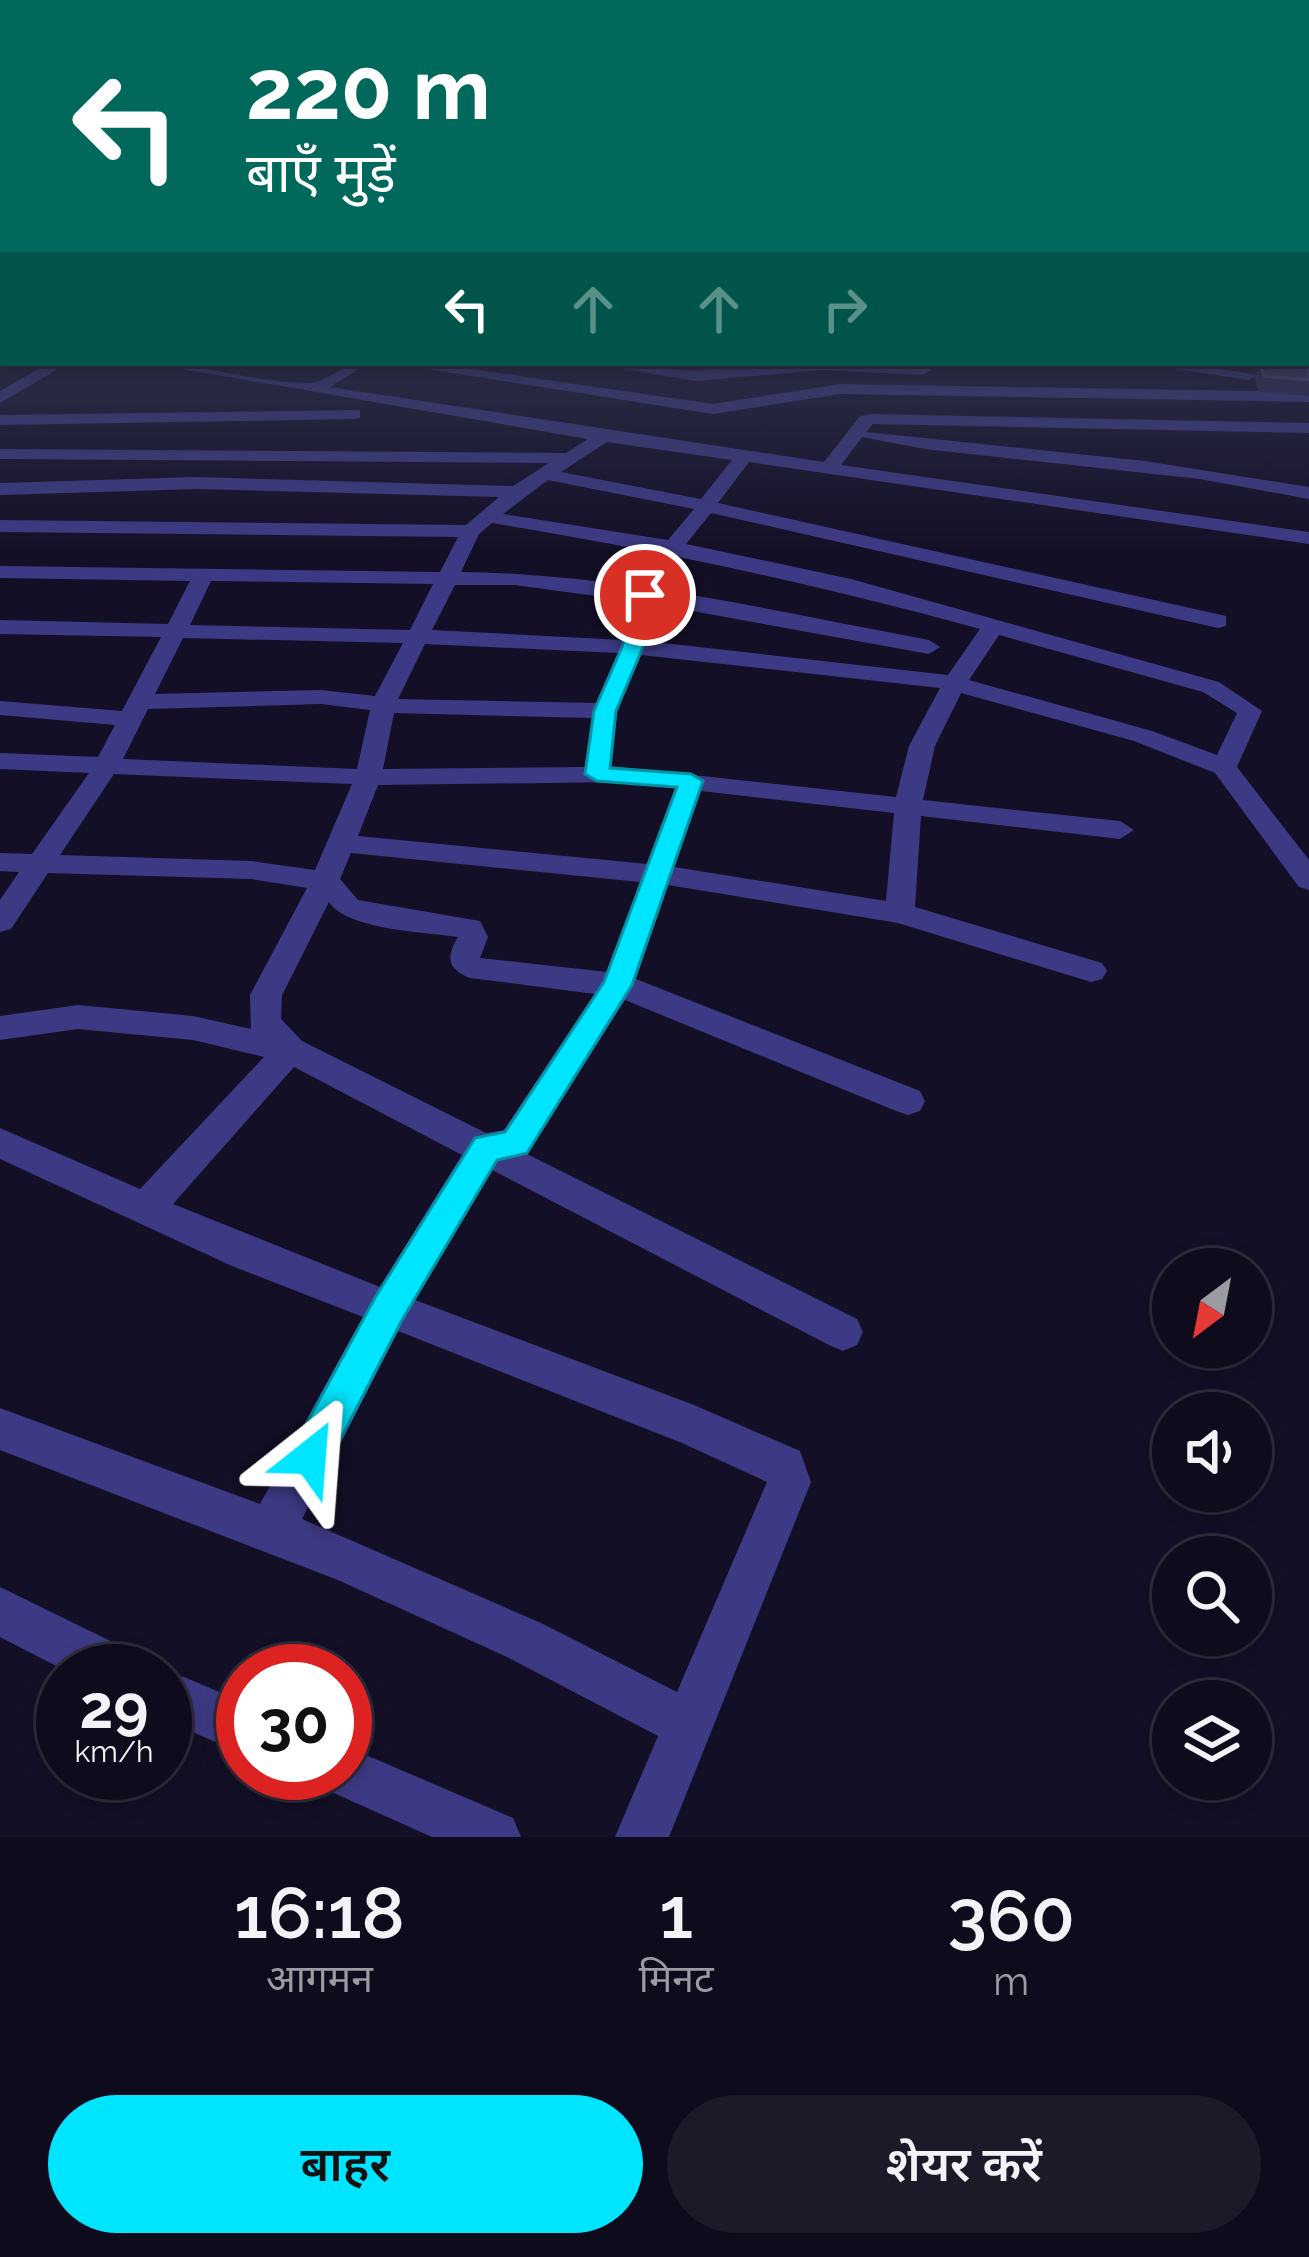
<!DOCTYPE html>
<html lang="hi">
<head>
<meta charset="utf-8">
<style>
  body { margin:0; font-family:Raleway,"Noto Sans Devanagari",sans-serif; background:#1c1929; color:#f1f3f6; height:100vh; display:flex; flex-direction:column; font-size:45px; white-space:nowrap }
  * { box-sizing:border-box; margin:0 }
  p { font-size:39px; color:#9b9ba3 }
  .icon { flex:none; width:66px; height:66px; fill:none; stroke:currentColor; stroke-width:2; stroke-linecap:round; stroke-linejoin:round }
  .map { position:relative; height:1837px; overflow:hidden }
  .details { display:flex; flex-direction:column; background:#0e0b1c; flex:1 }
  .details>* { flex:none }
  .hud { position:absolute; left:0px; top:0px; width:1311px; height:366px; box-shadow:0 6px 18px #0003,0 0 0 3px #2e2b3b; background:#00695c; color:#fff; overflow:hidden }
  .needle { width:78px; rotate:212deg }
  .buttons { position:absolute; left:1152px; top:1248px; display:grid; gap:24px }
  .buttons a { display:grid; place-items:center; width:120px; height:120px; border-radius:50%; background:#0e0b1c; box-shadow:0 6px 18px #0003,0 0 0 3px #2e2b3b; font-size:60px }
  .speed { position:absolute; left:36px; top:1644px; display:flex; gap:24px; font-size:60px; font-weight:700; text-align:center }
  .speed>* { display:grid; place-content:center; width:156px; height:156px; border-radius:50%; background:#0e0b1c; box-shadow:0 6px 18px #0003,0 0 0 3px #2e2b3b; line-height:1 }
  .speed small { font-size:30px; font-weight:400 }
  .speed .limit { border:18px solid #d22; background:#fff; color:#111 }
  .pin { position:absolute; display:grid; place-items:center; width:102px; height:102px; color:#fff; margin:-51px; border:6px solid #fff; border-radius:50%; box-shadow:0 3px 12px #0007 }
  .me { position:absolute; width:132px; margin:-66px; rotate:28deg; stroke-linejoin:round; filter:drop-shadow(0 0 9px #0008) }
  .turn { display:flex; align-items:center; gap:42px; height:252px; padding:0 48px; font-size:54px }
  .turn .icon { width:156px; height:156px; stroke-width:2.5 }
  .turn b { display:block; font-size:84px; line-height:102px }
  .lanes { display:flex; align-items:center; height:114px; padding:0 48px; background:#0003; justify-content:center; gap:60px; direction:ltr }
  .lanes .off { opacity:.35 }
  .eta { display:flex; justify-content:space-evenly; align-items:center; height:204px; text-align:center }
  .eta b { font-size:72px; font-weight:600; line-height:84px }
  .action { display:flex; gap:24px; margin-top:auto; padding:24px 48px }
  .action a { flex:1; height:138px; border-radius:72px; background:#00e5ff; color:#111; font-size:48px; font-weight:600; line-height:138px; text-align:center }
  .action a+a { background:#1c1929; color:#f1f3f6 }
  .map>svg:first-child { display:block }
</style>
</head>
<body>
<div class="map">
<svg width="1309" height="1837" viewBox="0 0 1309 1837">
  <rect width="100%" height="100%" fill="#130f26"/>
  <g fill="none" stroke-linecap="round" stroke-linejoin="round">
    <g fill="#3d3a85" fill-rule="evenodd">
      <rect x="1308" y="294" width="1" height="8"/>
      <rect x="1308" y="319" width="1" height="8"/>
      <rect x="0" y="331" width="3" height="9"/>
      <polygon points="1308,345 1309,346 1309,356 1308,355"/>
      <polygon points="49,363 68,363 0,403 0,391"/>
      <path d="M148,363C202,363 254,383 307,383C327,383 342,363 368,363L330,387L824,462L860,416L873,414L1309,423V433L873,424L866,432L1145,461L1309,487V499L1200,479L925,449L862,437L841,465L1309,532V544L749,462L718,503L1226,616V626L1218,628L711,513L686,544L851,579L1219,682L1262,711L1237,767L1309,860V890L1299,887L1215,773L1134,741L961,693L935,746L923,800L1120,821L1134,830L1120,839L921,816L915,907L1102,963L1107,971L1102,979L1091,982L898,923L668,885L636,979L920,1091L925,1101L920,1111L908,1115L896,1111L625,1000L527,1154L857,1319L863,1332L857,1345L843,1351L829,1345L492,1170L415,1300L694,1405L800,1451L811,1482L669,1837H615L658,1736L507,1657L338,1580L0,1450V1408L260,1504L363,1317L232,1266L0,1159V1128L140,1189L264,1057L193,1040L78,1029L0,1040V1016L78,1005L193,1016L251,1029L250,995L307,888L251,879L48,873L11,929L0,932V900L19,872L0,871V853L32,854L89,773L0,769V753L98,757L115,725L0,715V701L122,711L161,637L0,634V620L168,624L190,581L0,578V566L440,572L458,537L0,532V520L466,525L499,497L196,489L0,495V483L196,477L513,486L549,463L0,459V449L566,453L588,439ZM607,442L732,460L701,499L561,472ZM548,480L694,509L668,540L503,514ZM492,523C657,550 818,584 980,629L948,675L645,641L654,604L929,654L940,647L929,640C774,611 618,574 461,572L479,534ZM211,581L433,584L410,630L190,625ZM455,585H515L633,601L623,640L432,630ZM999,635L1203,692L1237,713L1217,755L1152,731L969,680ZM183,638L403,643L375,696L321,690L155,694ZM425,644L618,653L596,703L398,699ZM641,655L940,688L909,746L896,797L611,766L617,711ZM321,704L370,710L357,769L123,759L148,709ZM394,713L592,718L585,767L383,769ZM114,774L352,784L315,870L251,861L60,855ZM620,782L675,788L647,864L358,836L378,785ZM701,791L894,813L886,901L674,867ZM351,853L640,882L607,972L480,958L488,937L480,921L358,900L340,879ZM329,902C347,930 425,932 458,937C446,957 447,969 470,978L595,994L504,1130L486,1133L302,1041L281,1019L282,995ZM294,1067L462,1155L380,1287L173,1204ZM398,1331L682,1443L767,1482L677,1692L541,1623L302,1519Z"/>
      <polygon points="390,363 430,363 713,404 840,384 1309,392 1309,402 841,394 713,414"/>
      <polygon points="587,363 696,371 791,363 923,365 931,370 923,375 822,370 696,381"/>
      <polygon points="1134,363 1184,363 1257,375 1249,380"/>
      <polygon points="360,410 360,418 354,419 0,425 0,415"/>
      <polygon points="0,1587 135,1653 142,1671 66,1671 0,1637"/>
      <polygon points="165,1669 243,1702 243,1754 165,1720 165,1671 160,1671"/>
      <polygon points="345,1746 513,1818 521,1837 432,1837 327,1790 319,1773 345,1773"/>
    </g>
    <polygon fill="#ff4fa3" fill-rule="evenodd" points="3,300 3,310 0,311 0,301"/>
  </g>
  <polygon fill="#312854" points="1259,363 1309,364 1309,396 1258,392 1255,377"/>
  <polygon fill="#433a66" stroke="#5a527e" stroke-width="3" points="1260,363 1309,364 1309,380 1264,376"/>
  <linearGradient id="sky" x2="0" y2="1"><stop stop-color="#0a0815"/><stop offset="0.53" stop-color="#333752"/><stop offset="1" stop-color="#333752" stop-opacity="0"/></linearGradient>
  <rect width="1309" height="551" fill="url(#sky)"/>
  <polygon fill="#00e5ff" stroke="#0095a6" stroke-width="3" points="638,591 655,595 643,647 616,711 610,768 691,774 703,781 632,985 527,1153 497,1160 402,1320 324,1471 310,1477 296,1471 290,1457 296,1443 376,1296 475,1138 505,1132 604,982 677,787 597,781 585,774 594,711 622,647"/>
</svg>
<div class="buttons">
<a><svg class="needle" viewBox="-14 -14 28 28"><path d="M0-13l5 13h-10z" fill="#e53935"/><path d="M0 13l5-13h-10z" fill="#9b9ba3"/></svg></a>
<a><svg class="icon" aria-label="sound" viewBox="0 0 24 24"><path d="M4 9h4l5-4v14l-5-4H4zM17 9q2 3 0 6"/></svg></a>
<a><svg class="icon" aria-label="search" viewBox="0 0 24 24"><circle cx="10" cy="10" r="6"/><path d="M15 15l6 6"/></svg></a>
<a><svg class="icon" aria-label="layers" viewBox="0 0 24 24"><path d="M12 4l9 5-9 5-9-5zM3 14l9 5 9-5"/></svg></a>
</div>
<div class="speed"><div>29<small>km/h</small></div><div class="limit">30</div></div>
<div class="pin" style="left:645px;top:595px;background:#d93025"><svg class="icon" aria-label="arrive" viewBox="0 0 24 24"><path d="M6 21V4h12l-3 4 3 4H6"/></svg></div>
<svg class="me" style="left:310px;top:1457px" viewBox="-20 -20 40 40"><path d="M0-17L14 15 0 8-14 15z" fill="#00e5ff" stroke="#fff" stroke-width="4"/></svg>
<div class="hud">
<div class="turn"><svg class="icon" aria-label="left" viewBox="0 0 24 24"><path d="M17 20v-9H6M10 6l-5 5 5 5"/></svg><div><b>220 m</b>बाएँ मुड़ें</div></div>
<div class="lanes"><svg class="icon" aria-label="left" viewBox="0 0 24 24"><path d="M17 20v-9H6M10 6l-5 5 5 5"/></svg><svg class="icon off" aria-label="ahead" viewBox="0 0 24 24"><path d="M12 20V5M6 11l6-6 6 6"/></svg><svg class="icon off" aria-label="ahead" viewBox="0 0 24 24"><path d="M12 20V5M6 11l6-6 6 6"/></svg><svg class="icon off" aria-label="right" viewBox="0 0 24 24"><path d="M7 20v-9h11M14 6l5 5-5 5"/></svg></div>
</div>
</div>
<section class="details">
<div class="eta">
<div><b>16:18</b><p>आगमन</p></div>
<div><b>1</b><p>मिनट</p></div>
<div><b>360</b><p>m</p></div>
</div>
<div class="action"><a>बाहर</a><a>शेयर करें</a></div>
</section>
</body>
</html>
